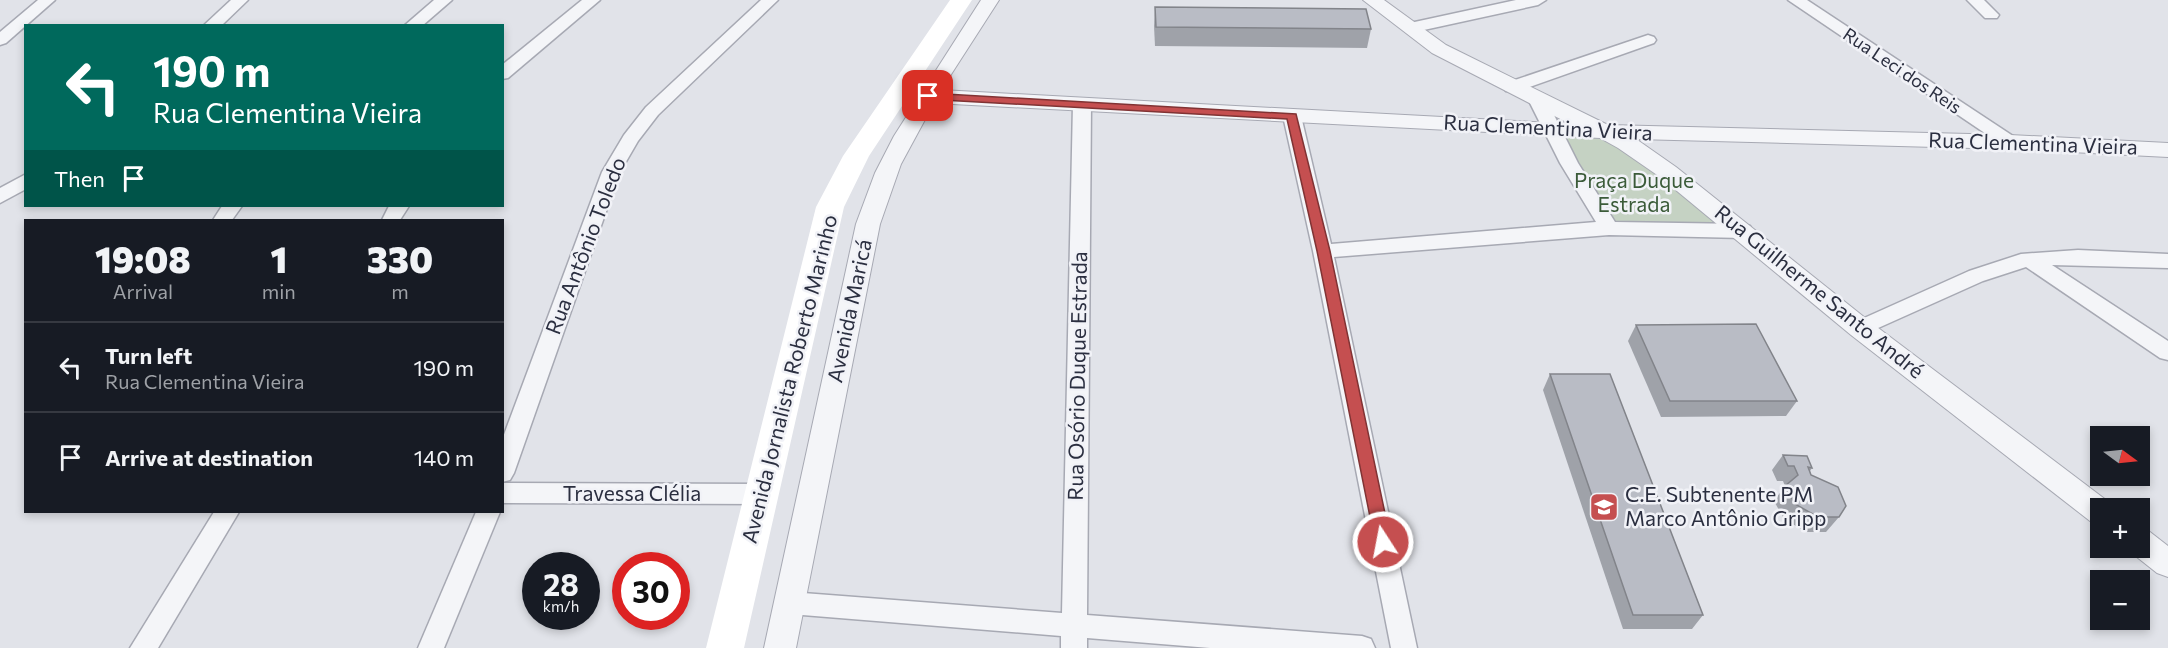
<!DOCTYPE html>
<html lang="en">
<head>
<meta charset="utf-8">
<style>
  body { margin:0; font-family:Commissioner,sans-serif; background:#242831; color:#f1f3f6; height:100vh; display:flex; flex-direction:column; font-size:22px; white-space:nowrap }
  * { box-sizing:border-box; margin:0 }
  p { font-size:20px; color:#9ea1a6 }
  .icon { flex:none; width:33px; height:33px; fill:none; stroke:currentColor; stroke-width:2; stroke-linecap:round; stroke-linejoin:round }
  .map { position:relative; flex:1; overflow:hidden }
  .panel { position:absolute; left:24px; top:219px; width:480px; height:294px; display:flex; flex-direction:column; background:#171b24; border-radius:0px; box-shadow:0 3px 9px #0003 }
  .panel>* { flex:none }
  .banner { position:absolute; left:24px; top:24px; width:480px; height:183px; border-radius:0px; box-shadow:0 3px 9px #0003; background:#00695c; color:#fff; overflow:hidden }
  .needle { width:39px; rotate:105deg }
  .fabs { position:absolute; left:2090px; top:426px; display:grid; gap:12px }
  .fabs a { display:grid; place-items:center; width:60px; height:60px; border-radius:0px; background:#171b24; box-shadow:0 3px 9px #0003; font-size:30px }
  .speed { position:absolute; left:522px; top:552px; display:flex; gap:12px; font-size:30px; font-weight:700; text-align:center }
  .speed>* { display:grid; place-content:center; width:78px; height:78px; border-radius:50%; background:#171b24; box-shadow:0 3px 9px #0003; line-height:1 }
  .speed small { font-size:15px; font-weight:400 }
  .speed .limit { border:9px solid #d22; background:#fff; color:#111 }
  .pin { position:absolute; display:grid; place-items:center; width:51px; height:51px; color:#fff; margin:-26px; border-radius:12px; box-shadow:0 3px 9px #0006 }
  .me { position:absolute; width:66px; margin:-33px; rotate:349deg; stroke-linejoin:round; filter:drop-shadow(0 0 4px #0008) }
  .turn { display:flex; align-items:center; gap:21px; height:126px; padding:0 30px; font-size:27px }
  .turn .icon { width:78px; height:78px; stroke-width:2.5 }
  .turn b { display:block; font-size:42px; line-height:51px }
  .then { display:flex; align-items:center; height:57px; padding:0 30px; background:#0003; gap:12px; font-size:22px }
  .eta { display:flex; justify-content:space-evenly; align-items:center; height:102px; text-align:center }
  .eta b { font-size:36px; font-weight:800; line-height:42px }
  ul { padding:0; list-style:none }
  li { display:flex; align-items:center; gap:18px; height:90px; padding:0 30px; border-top:2px solid #363941 }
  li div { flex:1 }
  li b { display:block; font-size:22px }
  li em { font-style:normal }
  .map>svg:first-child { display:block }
</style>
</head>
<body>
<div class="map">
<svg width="2168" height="648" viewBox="0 0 2168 648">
  <rect width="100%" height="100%" fill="#e1e3e9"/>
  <polygon fill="#c5d2c3" points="1551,129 1604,132 1743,231 1614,228"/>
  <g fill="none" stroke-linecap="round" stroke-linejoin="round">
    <g stroke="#a7a9b3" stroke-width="3">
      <g id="minor">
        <polygon points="38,0 55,0 6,43 0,45 0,32"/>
        <polygon points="231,0 248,0 221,26 203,26"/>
        <polygon points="434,0 452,0 422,26 404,26"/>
        <polygon points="582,0 600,0 508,78 502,79 502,65"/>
        <polygon points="761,0 778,0 658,115 638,141 620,172 514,473 510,480 502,482 502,440 602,172 624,135 646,107"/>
        <polygon points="1516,0 1546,0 1538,5 1410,33 1402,28 1410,23"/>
        <polygon points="1788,0 1807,0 2016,138 2019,142 2016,146 2004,146"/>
        <polygon points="1967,0 1984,0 1999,15 1997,18 1985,18"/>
        <polygon points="1648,35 1654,37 1656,40 1654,43 1518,91 1506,91 1503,87 1506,83"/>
        <polygon points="1537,94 1543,95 1546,99 1578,163 1615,222 1743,224 1750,226 1753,231 1750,236 1743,238 1609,235 1334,257 1417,648 1391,648 1313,251 1283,116 1286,112 1298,112 1301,116 1331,244 1596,222 1560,163 1528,99 1531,95"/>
        <polygon points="1082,99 1088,100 1091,104 1087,615 1362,636 1371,639 1375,648 1210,648 1087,638 1087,648 1061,648 1061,636 790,614 781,611 777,603 781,595 790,592 1062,613 1073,104 1076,100"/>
        <polygon points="26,174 26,189 0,203 0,188"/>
        <polygon points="222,206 242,206 232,220 213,220"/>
        <polygon points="389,206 409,206 400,220 382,220"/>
        <polygon points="2078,250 2168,254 2168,268 2052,265 2168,341 2168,360 2160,358 2026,267 1983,281 1867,333 1860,336 1853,333 1849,328 1853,323 1969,271 2021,254"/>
        <polygon points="502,483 762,484 770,487 774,494 770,501 762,504 502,503"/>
        <polygon points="214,512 239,512 158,648 130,648"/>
        <polygon points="476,512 500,512 444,648 418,648"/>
      </g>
    </g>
    <g stroke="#a7a9b3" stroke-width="2">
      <g id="tertiary">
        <polygon points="981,0 999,0 941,90 1570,124 1432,53 1363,0 1384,0 1446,45 1608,125 2010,135 2168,143 2168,157 2010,149 1636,139 1676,167 1869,321 2110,503 2113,508 2100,508 2100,524 2090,521 1851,335 1660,177 1618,148 1600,138 934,103 901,164 880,224 796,648 764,648 856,224 875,173 894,136"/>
        <polygon points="2139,528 2150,532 2168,546 2168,577 2157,573 2128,550 2127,548 2139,548"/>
      </g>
    </g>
    <use href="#minor" fill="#f4f5f8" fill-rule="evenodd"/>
    <use href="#tertiary" fill="#f4f5f8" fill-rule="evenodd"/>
    <polygon fill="#fff" fill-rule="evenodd" points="950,0 972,0 869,156 844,207 744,648 706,648 816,207 843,156"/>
  </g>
  <g fill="#9fa2a9">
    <polygon points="1155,7 1371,29 1367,48 1155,46 1154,26"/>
    <polygon points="1636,325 1797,401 1786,416 1661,417 1628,341"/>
    <polygon points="1550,374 1703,615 1692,629 1623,629 1543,390"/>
    <polygon points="1783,455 1812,468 1810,471 1811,475 1839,517 1826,532 1806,532 1784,519 1774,501 1785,486 1783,481 1777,481 1772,470"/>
  </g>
  <g fill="#b9bcc5" stroke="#82848a" stroke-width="1.5">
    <polygon points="1155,7 1366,9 1371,29 1156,27"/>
    <polygon points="1756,324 1797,401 1670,401 1636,325"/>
    <polygon points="1550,374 1610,374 1703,615 1633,615"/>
    <polygon points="1783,455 1807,456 1812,468 1808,467 1811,475 1838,487 1846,506 1839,517 1818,517 1795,504 1785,486 1798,475 1794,466 1788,466"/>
  </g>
  <polygon fill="#c54f50" stroke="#803334" stroke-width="1.5" points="928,93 1296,114 1330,251 1391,542 1389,547 1383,549 1377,547 1375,542 1317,251 1287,119 924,99 924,94"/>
  <defs>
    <g id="school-square" transform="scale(1.5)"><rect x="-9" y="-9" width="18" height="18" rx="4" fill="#c54f50" stroke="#f1f2f7"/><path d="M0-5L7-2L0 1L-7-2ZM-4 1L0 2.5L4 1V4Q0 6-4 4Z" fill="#fff"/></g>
  </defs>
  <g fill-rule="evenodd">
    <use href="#school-square" x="1604" y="507"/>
  </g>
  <g text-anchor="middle" stroke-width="5" stroke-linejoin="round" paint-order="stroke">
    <g font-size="18" fill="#2b2f40" stroke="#f1f2f7">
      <text transform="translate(1902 71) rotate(34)" y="6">Rua Leci dos Reis</text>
    </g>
    <g font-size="21" fill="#2b2f40" stroke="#f1f2f7">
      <text transform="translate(1548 128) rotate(3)" y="7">Rua Clementina Vieira</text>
      <text transform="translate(2033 144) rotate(2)" y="7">Rua Clementina Vieira</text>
      <text transform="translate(586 246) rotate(-69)" y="7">Rua Antônio Toledo</text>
      <text transform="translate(1819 292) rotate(39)" y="7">Rua Guilherme Santo André</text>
      <text transform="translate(850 311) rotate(-78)" y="7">Avenida Maricá</text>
      <text transform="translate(1078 376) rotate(-89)" y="7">Rua Osório Duque Estrada</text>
      <text transform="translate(790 379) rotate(-76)" y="7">Avenida Jornalista Roberto Marinho</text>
      <text x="632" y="501">Travessa Clélia</text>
    </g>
    <g font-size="21" fill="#3b5b39" stroke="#f1f2f7">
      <text x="1634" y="188">Praça Duque<tspan x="1634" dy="24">Estrada</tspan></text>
    </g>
    <g font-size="21" fill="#2b2f40" stroke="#f1f2f7" text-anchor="start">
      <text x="1625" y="502">C.E. Subtenente PM<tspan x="1625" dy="24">Marco Antônio Gripp</tspan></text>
    </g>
  </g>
</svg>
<div class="fabs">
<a><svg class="needle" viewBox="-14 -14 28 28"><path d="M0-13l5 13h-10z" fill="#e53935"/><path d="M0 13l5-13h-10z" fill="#9ea1a6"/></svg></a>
<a>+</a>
<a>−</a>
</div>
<div class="speed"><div>28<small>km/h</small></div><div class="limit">30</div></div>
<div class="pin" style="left:928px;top:96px;background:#d93025"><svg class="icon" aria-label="arrive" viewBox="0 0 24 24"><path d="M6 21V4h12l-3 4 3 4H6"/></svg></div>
<svg class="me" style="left:1383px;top:542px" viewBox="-20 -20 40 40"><circle r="17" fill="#c54f50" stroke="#fff" stroke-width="3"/><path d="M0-11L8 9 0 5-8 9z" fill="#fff"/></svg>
<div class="banner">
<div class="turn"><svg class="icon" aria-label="left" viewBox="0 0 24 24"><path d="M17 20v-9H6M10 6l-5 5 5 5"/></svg><div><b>190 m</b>Rua Clementina Vieira</div></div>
<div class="then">Then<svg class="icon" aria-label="arrive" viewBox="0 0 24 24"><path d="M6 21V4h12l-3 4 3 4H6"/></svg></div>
</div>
<section class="panel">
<div class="eta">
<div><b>19:08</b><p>Arrival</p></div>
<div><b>1</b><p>min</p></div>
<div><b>330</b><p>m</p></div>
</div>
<ul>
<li><svg class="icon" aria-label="left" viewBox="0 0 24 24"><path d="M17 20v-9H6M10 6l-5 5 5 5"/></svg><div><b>Turn left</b><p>Rua Clementina Vieira</p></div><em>190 m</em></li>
<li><svg class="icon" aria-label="arrive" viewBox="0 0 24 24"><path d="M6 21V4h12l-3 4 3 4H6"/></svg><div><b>Arrive at destination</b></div><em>140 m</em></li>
</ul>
</section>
</div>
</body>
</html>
